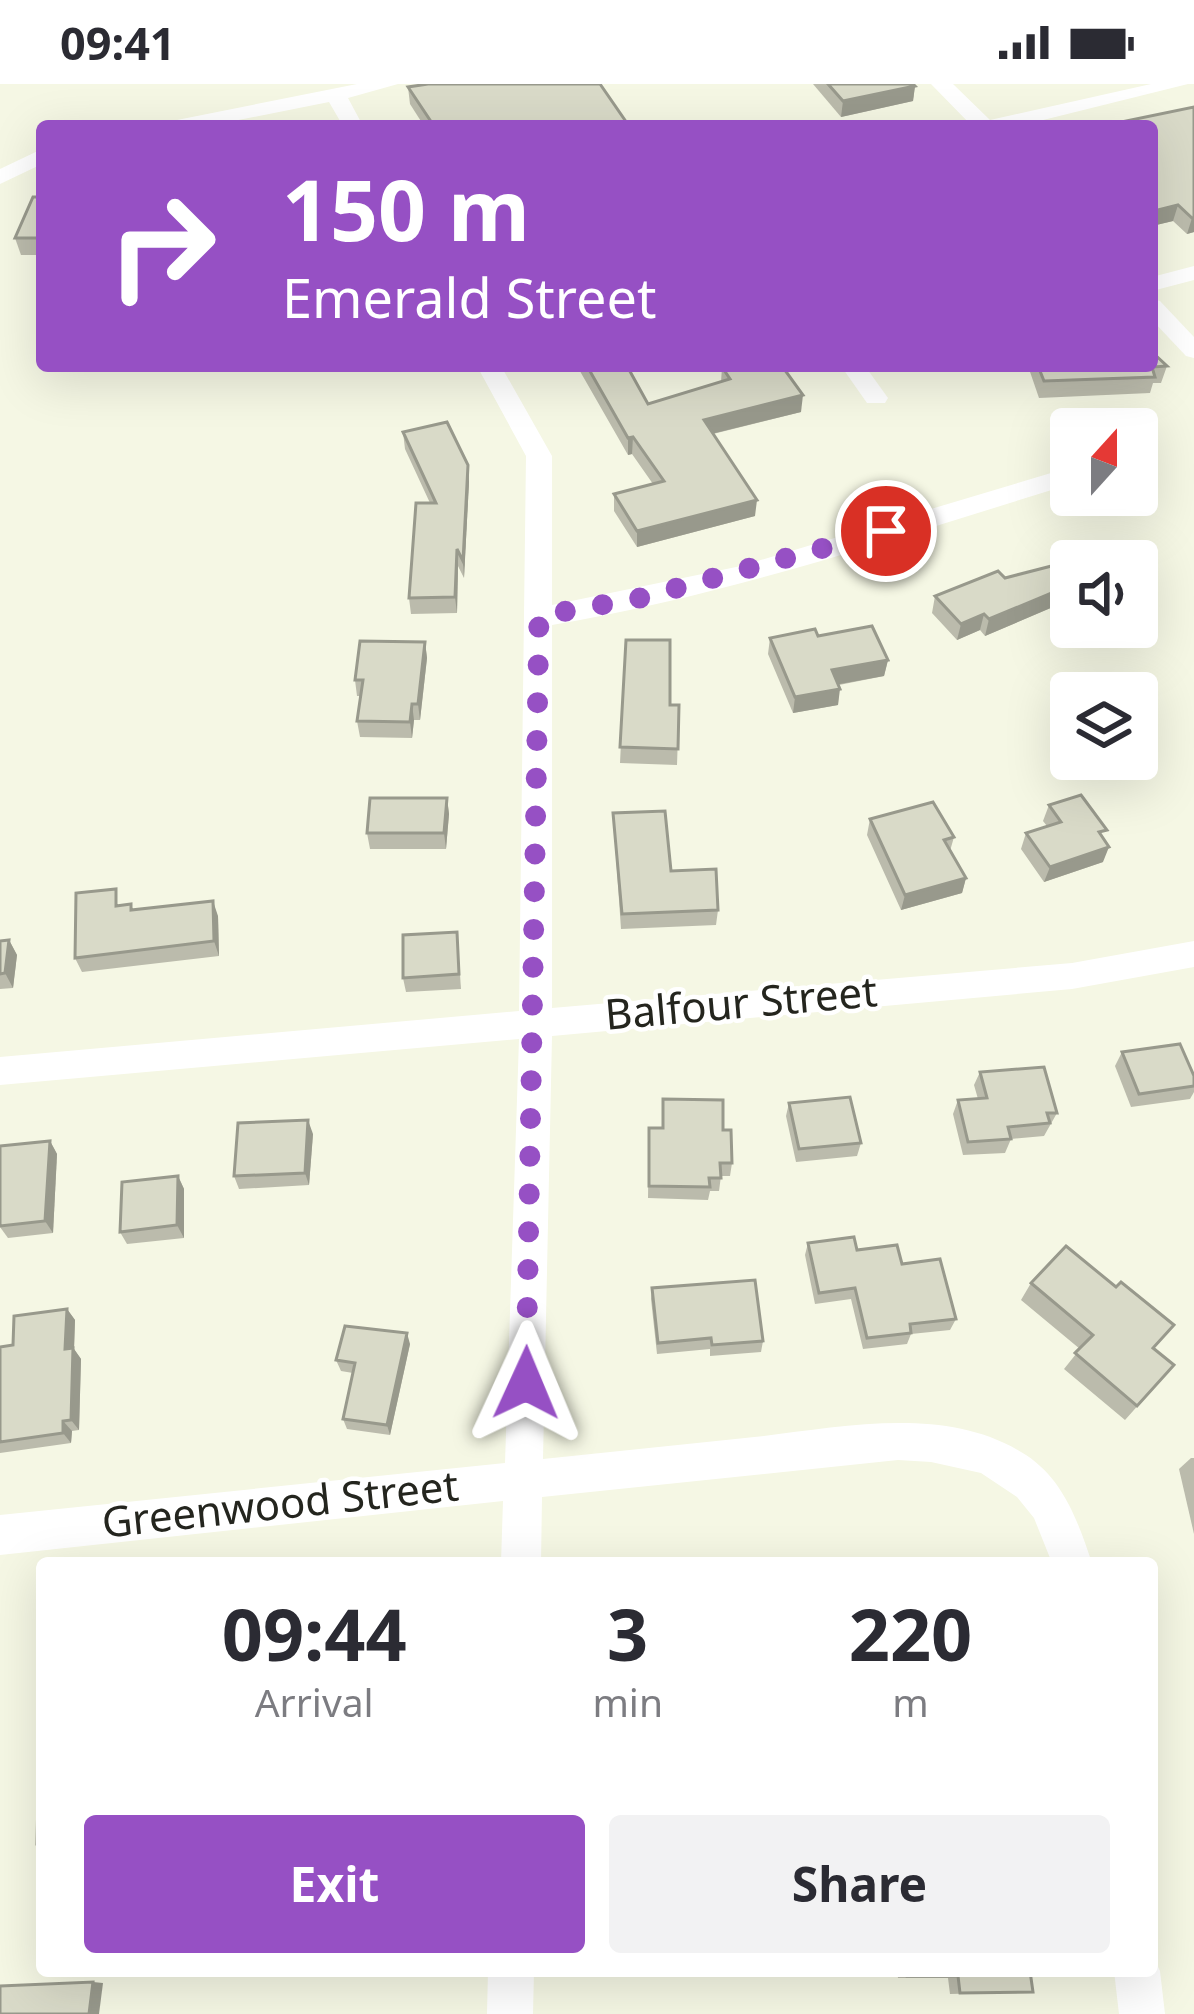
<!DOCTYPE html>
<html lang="en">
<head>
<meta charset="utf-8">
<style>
  body { margin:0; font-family:"Noto Sans",sans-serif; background:#f2f2f3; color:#2b2b33; height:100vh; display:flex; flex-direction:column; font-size:45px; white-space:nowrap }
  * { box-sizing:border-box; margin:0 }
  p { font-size:39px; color:#7c7c81 }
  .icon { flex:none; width:66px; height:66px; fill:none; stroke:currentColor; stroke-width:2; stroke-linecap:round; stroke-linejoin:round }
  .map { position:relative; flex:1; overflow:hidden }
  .panel { position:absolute; left:36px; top:1473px; width:1122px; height:420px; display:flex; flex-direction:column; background:#fff; border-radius:12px; box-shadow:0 12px 48px #0002 }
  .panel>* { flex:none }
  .guide { position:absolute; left:36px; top:36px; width:1122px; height:252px; border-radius:12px; box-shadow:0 12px 48px #0002; background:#9650c4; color:#fff; overflow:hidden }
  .needle { width:78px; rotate:21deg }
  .buttons { position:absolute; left:1050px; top:324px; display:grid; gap:24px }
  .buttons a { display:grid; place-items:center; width:108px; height:108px; border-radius:12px; background:#fff; box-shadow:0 12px 48px #0002; font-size:60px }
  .pin { position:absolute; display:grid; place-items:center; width:102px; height:102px; color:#fff; margin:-51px; border:6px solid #fff; border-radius:50%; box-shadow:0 3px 12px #0007 }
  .me { position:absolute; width:132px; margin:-66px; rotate:1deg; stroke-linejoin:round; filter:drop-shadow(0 0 9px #0008) }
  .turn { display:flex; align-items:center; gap:42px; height:252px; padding:0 48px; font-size:54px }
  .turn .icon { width:156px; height:156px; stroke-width:2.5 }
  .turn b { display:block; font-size:84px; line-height:102px }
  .eta { display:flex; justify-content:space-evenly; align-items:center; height:204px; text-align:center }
  .eta b { font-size:72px; font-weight:700; line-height:84px }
  .action { display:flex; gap:24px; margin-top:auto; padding:24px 48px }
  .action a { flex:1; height:138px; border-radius:12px; background:#9650c4; color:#fff; font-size:48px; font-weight:700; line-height:138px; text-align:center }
  .action a+a { background:#f2f2f3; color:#2b2b33 }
  .status { display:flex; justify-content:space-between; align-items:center; height:84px; padding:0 60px; background:#fff; direction:ltr }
  .status svg { height:33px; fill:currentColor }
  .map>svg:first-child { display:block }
</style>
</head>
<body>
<div class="status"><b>09:41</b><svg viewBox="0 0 49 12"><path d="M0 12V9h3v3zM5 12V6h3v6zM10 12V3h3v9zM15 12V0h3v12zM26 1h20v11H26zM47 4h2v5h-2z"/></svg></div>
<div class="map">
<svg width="1194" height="1930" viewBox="0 0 1194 1930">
  <rect width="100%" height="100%" fill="#f5f7e4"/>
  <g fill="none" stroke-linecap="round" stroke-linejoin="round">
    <g fill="#fff" fill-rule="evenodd">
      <polygon points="357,0 398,0 348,14 363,42 343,42 329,18 208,42 167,42 177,36"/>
      <polygon points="931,0 953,0 990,36 1151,0 1188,0 1019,42 972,42"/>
      <polygon points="42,65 42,80 0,100 0,85"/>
      <polygon points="1194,182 1194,196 1152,207 1152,193"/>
      <polygon points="1152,215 1160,217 1194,253 1194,274 1186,272 1152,236"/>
      <path d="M477,282H501L552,372V521L741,482L1071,383V400C899,453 729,511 552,541V924L1072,879L1194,857V883L1072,905L552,952L543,1375C610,1368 678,1361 745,1354C836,1345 944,1318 1026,1371C1064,1396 1078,1438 1092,1479H1052L1034,1434L1017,1413L981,1389L931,1378L898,1376L542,1413L541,1479H501L503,1417L0,1471V1431L505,1379L519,955L0,1001V973L519,927L526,372Z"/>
      <polygon points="841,282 865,282 888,314 885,319 867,319"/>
      <polygon points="1152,1871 1160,1887 1165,1930 1119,1930 1114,1887 1152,1887"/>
      <polygon points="488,1887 534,1887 533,1930 487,1930"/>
    </g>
  </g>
  <g fill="#bbbbac">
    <polygon points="813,0 913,0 915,2 913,17 841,33"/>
    <polygon points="408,3 629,42 424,42 410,20"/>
    <polygon points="1194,23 1194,148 1187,150 1173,137 1152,142 1152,42"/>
    <polygon points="42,113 42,171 21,171 15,154"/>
    <polygon points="577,282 627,282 648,320 721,298 722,283 801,328 713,350 755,432 637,463 614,427 614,410 653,400 632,370 628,371"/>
    <polygon points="1028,282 1167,282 1161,299 1153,299 1150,309 1039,314"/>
    <polygon points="403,348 468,381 469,398 464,494 458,482 457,529 411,530 409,514 430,419 405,365"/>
    <polygon points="1071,477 1071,522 1067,517 985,552 980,546 957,556 932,529 935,512"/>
    <polygon points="818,552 888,576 884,592 839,601 838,621 793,629 768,570 770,554"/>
    <polygon points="626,556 670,621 679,621 677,681 620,679"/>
    <polygon points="425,558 427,574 420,636 414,636 412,654 360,653 357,637 360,612 357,612 355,596"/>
    <polygon points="447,714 449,730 446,765 370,765 367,749"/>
    <polygon points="1049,721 1103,754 1103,778 1044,798 1021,765 1026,749 1047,742 1043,737"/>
    <polygon points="613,729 671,787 718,826 716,841 621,845"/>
    <polygon points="870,735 954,753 950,767 966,794 962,809 901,826 867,751"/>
    <polygon points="131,820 133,826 218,832 219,872 82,888 75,874 123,821"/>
    <polygon points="457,848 461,905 406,908 403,894"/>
    <polygon points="9,856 17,871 13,904 0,905 0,857"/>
    <polygon points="1122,968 1194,992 1194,1008 1190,1015 1131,1023 1115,982"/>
    <polygon points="980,988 1057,1029 1044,1052 1011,1055 1005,1069 963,1071 953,1030 958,1016 978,1015 974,1001"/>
    <polygon points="663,1015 723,1046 732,1079 730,1092 721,1092 719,1107 710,1107 708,1116 648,1114 649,1044 662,1044"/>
    <polygon points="789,1019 861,1059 857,1072 796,1078 786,1032"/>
    <polygon points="313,1050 309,1101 239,1105 234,1092"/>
    <polygon points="50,1057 57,1070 53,1149 8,1154 0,1143 0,1062"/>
    <polygon points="178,1092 184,1105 184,1154 127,1160 120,1148"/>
    <polygon points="808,1159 857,1166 902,1180 956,1235 950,1246 911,1250 907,1260 863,1265 851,1215 815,1220 805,1171"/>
    <polygon points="1031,1199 1154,1265 1174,1281 1125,1336 1064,1285 1080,1265 1021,1216"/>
    <polygon points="652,1204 763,1257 761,1268 710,1272 710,1265 657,1270 651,1215"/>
    <polygon points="67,1225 75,1236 74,1265 81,1275 79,1346 72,1347 71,1359 0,1369 0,1263 13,1261"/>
    <polygon points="410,1260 390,1351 347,1345 343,1335 353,1289 341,1287 336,1276"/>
    <polygon points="1191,1374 1194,1374 1194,1450 1179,1385"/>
    <polygon points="897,1887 1030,1887 1033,1908 950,1910 948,1894 898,1894"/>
  </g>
  <g fill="#98998c">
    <polygon points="915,2 913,17 841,33 843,17"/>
    <polygon points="1178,121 1173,137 1152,142 1154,127"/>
    <polygon points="1192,134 1194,134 1194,148 1187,150"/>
    <polygon points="803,311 801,328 703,352 704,336"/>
    <polygon points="633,353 632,370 628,371 628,354"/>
    <polygon points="468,381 469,398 464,494 463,477"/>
    <polygon points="757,416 755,432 637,463 637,447"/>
    <polygon points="457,465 458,482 457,529 455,513"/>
    <polygon points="1071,501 1067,517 985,552 989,535"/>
    <polygon points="984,530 980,546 957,556 961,540"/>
    <polygon points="425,558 427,574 420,636 418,620"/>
    <polygon points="888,576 884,592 829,602 832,586"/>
    <polygon points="840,605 838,621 793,629 795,613"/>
    <polygon points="412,620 414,636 412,654 410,638"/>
    <polygon points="447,714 449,730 446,765 444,749"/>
    <polygon points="1109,763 1103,778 1044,798 1050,783"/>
    <polygon points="966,794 962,809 901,826 905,811"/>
    <polygon points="213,817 218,832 219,872 214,857"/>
    <polygon points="9,856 17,871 13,904 5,889"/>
    <polygon points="308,1036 313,1050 309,1101 305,1089"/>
    <polygon points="50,1057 57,1070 53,1149 45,1137"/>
    <polygon points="178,1092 184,1105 184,1154 177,1141"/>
    <polygon points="67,1225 75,1236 74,1265 81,1275 79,1346 71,1336 65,1265"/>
    <polygon points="407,1249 410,1260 390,1351 387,1341"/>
    <polygon points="63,1337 72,1347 71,1359 63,1349"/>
    <polygon points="93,1898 103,1899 99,1930 89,1930"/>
  </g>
  <g fill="#d9dac8" stroke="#98998c" stroke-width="3">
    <polygon points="428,0 600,0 629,42 434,42 408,3"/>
    <polygon points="828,0 913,0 915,2 843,17"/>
    <polygon points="1194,23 1194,134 1192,134 1178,121 1154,127 1152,125 1152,42 1102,42"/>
    <polygon points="33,113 42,113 42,154 15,154"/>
    <polygon points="1152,268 1167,282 1152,283 1155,293 1044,297 1038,282 1152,282"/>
    <polygon points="587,282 627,282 648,320 730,295 722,283 727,282 782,282 803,311 704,336 757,416 637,447 614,410 664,397 633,353 628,354"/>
    <polygon points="447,338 468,381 463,477 457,465 455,513 409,514 416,419 436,419 403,348"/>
    <polygon points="1119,465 1129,477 1073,477"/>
    <polygon points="1071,477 1071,501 989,535 984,530 961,540 935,512 998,487 1005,494"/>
    <polygon points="872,542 888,576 832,586 840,605 795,613 770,554 815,545 818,552"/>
    <polygon points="626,556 670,556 670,621 679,621 678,665 620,663"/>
    <polygon points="360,557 425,558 418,620 412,620 410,638 357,637 363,596 355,596"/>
    <polygon points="1081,711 1107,746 1099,748 1109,763 1050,783 1026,749 1061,738 1049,721"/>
    <polygon points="370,714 447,714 444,749 367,749"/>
    <polygon points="933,718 954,753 944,756 966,794 905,811 870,735"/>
    <polygon points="665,727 671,787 716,785 718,826 622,830 613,729"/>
    <polygon points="116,805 116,822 131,820 131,826 213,817 214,857 75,874 76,809"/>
    <polygon points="457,848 459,890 403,894 403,851"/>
    <polygon points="9,856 5,889 0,890 0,857"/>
    <polygon points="1180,960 1194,992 1194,1002 1139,1010 1122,968"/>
    <polygon points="1044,983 1057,1029 1047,1029 1050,1039 1008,1043 1011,1055 968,1058 958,1016 987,1014 980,988"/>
    <polygon points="850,1013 861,1059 799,1065 789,1019"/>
    <polygon points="663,1015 723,1016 723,1046 731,1046 732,1079 720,1079 721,1094 709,1094 710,1103 649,1102 649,1044 663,1044"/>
    <polygon points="308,1036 305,1089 234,1092 238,1039"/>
    <polygon points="50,1057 45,1137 0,1142 0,1062"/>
    <polygon points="178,1092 177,1141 120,1148 122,1098"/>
    <polygon points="854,1153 857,1166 897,1161 902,1180 940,1175 956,1235 910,1240 911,1249 867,1254 855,1204 819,1209 808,1159"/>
    <polygon points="1066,1162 1116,1203 1121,1198 1174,1241 1153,1264 1174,1281 1137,1322 1075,1269 1093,1251 1031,1199"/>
    <polygon points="755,1196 763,1257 712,1261 711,1254 658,1259 652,1204"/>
    <polygon points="67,1225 65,1265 73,1264 71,1336 63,1337 63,1349 0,1358 0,1263 13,1261 14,1232"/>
    <polygon points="345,1242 407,1249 387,1341 343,1335 355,1279 336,1276"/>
    <polygon points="42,1563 42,1760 37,1760 41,1564"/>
    <polygon points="906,1887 1030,1887 1033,1908 960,1909 958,1892 907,1892"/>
    <polygon points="93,1898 89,1930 0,1930 0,1902"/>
  </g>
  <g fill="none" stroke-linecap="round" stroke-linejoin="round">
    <polyline stroke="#9650c4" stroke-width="21" stroke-dasharray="0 37.8" points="526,1299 539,532 640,514 886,447"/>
  </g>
  <g text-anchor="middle" stroke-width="9" stroke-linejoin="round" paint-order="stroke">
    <g font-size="42" fill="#24251e" stroke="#fff">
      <text transform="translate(741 919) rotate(-5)" y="15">Balfour Street</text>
      <text transform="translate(280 1420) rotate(-6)" y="15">Greenwood Street</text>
    </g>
  </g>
</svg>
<div class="buttons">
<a><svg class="needle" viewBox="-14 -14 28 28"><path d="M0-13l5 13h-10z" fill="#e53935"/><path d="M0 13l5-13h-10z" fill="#7c7c81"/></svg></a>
<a><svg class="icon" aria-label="sound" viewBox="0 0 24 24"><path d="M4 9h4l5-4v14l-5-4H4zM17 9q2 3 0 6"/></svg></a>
<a><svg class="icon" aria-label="layers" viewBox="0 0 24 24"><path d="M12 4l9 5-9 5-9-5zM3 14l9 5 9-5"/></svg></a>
</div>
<div class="pin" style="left:886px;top:447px;background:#d93025"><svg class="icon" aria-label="arrive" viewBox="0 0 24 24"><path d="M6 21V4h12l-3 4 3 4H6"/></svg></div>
<svg class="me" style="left:526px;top:1299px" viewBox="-20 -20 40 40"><path d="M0-17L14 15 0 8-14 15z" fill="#9650c4" stroke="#fff" stroke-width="4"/></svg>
<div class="guide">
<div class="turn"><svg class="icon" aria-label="right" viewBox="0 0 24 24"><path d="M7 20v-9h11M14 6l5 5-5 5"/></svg><div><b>150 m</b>Emerald Street</div></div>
</div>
<section class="panel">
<div class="eta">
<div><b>09:44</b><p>Arrival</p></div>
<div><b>3</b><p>min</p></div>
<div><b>220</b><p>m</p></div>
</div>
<div class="action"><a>Exit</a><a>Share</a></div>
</section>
</div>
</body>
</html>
